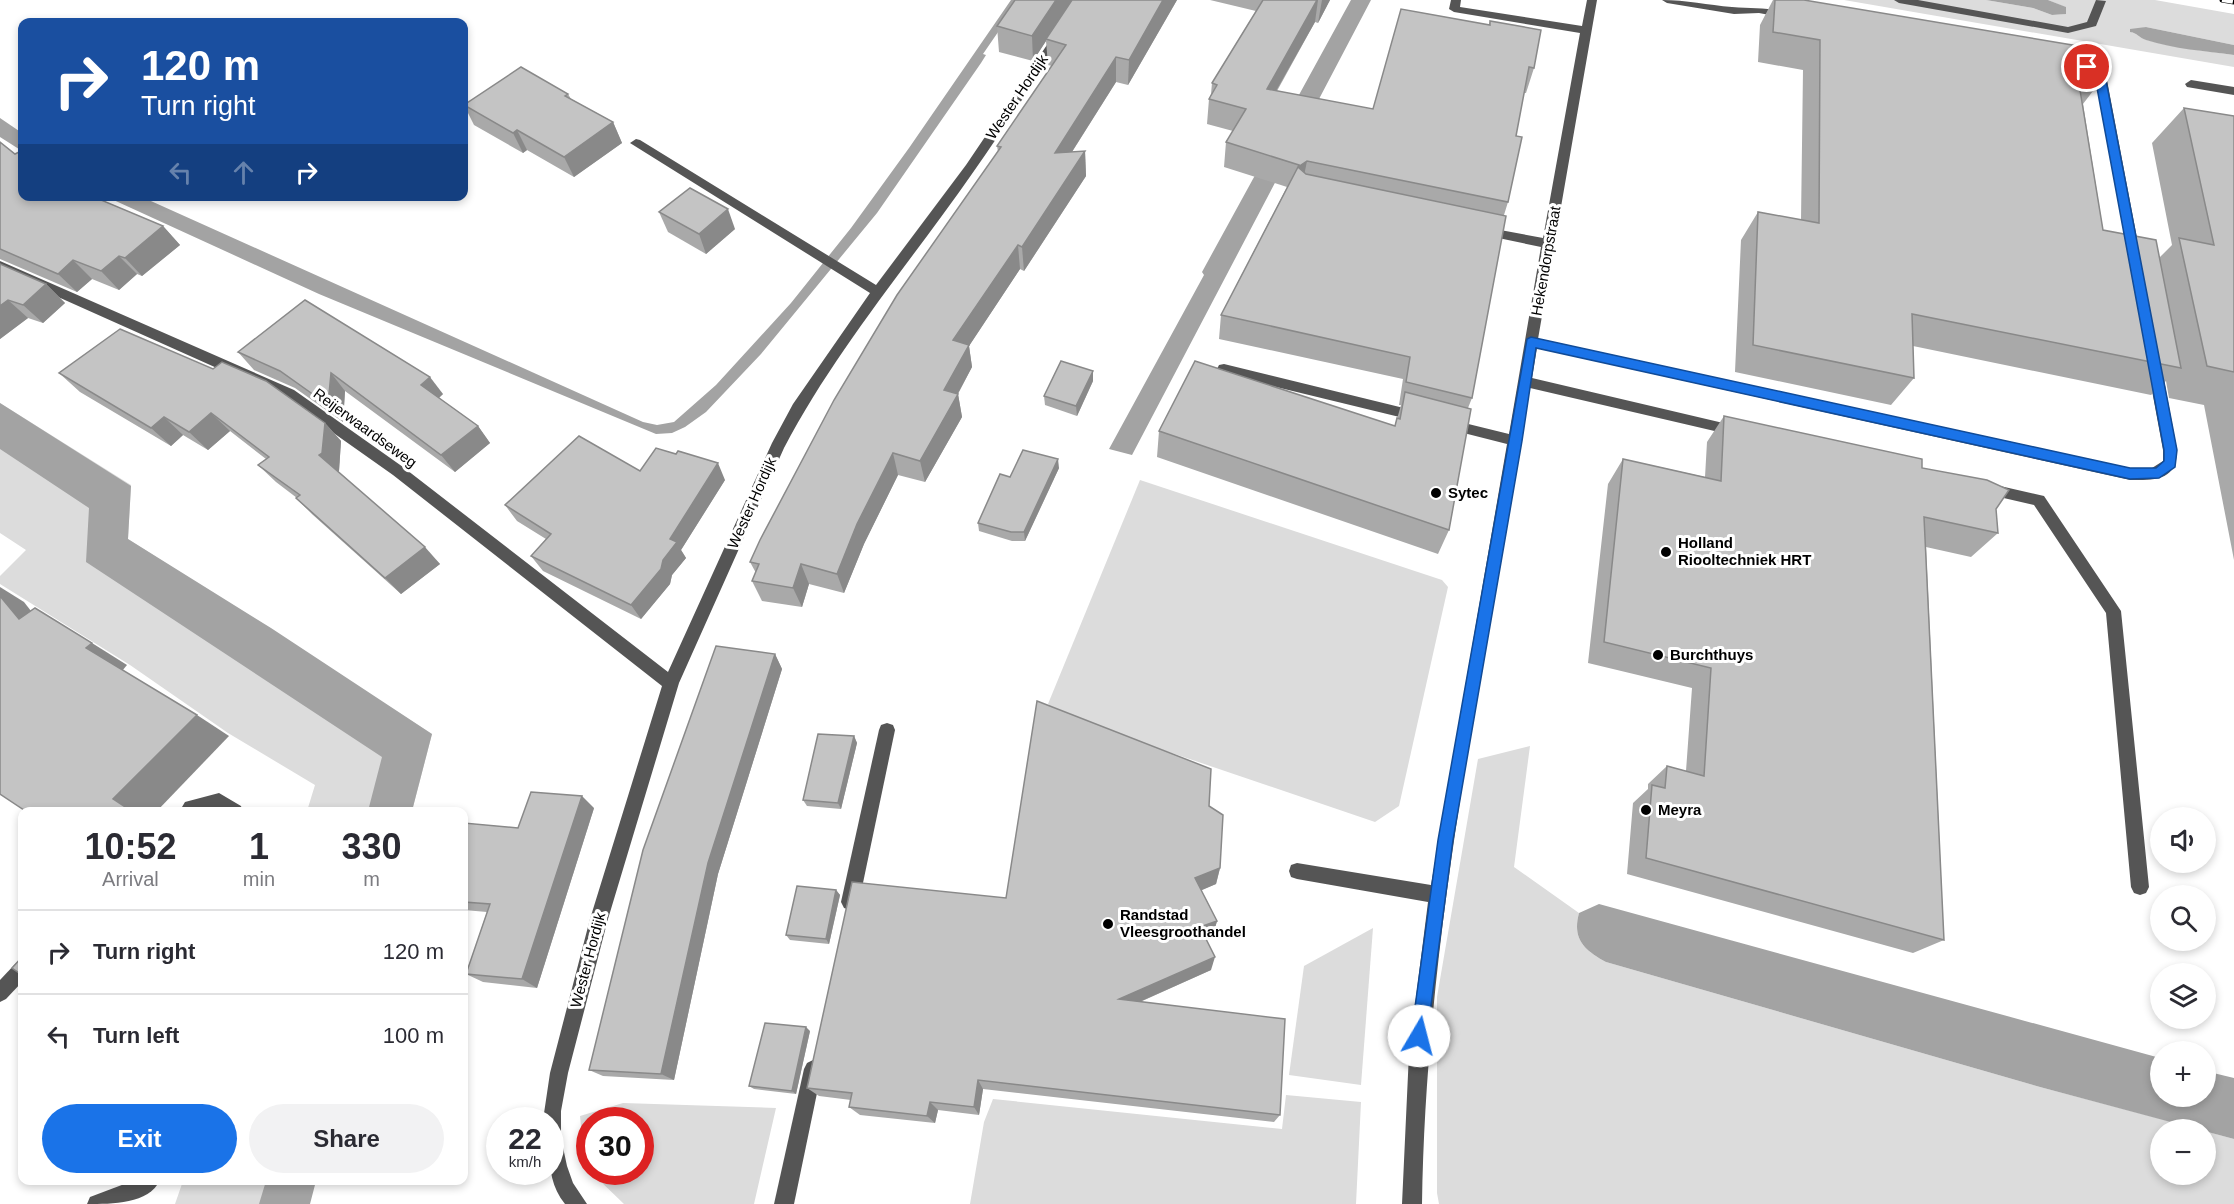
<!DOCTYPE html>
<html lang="en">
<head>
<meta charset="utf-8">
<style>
  body { margin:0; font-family:Helvetica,sans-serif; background:#f2f2f3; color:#2b2b33; height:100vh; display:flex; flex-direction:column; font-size:22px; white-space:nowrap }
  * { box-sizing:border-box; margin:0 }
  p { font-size:20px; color:#7c7c81 }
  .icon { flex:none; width:33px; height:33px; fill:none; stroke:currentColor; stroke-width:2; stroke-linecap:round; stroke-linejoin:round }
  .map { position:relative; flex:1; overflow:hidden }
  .details { position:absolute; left:18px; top:807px; width:450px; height:378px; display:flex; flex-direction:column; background:#fff; border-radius:12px; box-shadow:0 3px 9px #0003 }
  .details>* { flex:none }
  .guide { position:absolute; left:18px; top:18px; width:450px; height:183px; border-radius:12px; box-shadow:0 3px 9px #0003; background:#1a4fa0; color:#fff; overflow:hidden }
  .controls { position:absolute; left:2150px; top:807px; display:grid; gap:12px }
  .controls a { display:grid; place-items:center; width:66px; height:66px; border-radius:50%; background:#fff; box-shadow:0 3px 9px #0003; font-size:30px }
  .speed { position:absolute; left:486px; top:1107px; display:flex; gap:12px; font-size:30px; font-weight:700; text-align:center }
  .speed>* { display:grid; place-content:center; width:78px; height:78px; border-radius:50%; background:#fff; box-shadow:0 3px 9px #0003; line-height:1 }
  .speed small { font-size:15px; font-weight:400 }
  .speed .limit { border:9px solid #d22; background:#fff; color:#111 }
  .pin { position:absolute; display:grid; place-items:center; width:51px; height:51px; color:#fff; margin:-26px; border:3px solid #fff; border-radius:50%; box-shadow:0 2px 6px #0007 }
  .me { position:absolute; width:66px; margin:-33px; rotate:8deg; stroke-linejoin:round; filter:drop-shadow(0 0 4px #0008) }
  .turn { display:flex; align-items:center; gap:21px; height:126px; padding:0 24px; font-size:27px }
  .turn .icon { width:78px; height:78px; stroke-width:2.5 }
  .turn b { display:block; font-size:42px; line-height:51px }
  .lanes { display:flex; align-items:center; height:57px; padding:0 24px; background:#0003; justify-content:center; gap:30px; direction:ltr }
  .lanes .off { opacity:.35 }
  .eta { display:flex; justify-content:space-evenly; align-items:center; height:102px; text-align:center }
  .eta b { font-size:36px; font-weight:600; line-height:42px }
  .action { display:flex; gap:12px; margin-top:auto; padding:12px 24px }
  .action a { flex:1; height:69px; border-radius:36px; background:#1a73e8; color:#fff; font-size:24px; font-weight:600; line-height:69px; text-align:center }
  .action a+a { background:#f2f2f3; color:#2b2b33 }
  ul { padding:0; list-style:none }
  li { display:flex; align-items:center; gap:18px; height:84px; padding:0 24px; border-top:2px solid #e1e1e2 }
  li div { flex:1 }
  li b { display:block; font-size:22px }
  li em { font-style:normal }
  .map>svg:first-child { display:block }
</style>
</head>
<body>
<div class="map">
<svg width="2234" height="1204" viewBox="0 0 2234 1204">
  <rect width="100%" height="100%" fill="#fff"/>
  <g fill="#dcdcdc">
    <path d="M1844,0H1986L2033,8L2052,15L2065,14V7L2048,0H2155L2234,14V45L2146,27L2131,32C2138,34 2141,38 2147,40C2176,48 2205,51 2234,55V67Z"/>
    <polygon points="0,403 131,485 128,539 432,734 412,811 307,811 315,785 228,733 130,665 0,584 0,576 26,550 0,533"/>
    <polygon points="1140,480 1442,580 1448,587 1399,806 1375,822 1060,715 1048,704"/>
    <path d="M1530,746L1514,867L1579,913C1572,939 1584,950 1606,962L2040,1087L2199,1129L2160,1130V1174H2205V1131L2234,1139V1204H1439L1437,1193V997L1478,759Z"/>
    <polygon points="1373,928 1361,1085 1289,1075 1304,966"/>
    <polygon points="1286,1095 1361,1102 1356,1204 970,1204 984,1122 993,1099 1282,1129"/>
    <polygon points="623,1103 776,1108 754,1204 624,1204 596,1177 594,1172 640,1172 640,1120 590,1120 589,1161 583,1146 580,1116"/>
    <polygon points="183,1181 315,1181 309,1204 175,1204"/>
  </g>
  <g fill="#a3a3a3">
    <polygon points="1011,0 1020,0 983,54 986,55 981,63 877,213 761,354 706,412 685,427 672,433 656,434 319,294 107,197 142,197 643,422 657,425 674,422 716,385 791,303 851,228 909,148"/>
    <polygon points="1351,0 1371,0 1132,455 1109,449 1204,275 1202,272"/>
    <polygon points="1986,0 2048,0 2066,7 2066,14 2052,15 2033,8"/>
    <path d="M2146,27L2234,45V55C2205,51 2174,49 2146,40C2139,38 2138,33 2130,32V29Z"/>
    <polygon points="0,118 22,133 22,151 0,137"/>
    <polygon points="0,403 131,486 128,539 271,628 432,734 412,811 368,811 382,757 86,562 89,508 0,449"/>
    <path d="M1599,904L2160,1058V1096H2205V1071L2234,1078V1139L2040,1087L1606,962C1584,950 1572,939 1579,913Z"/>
    <polygon points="266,1181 266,1180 316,1181 310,1204 259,1204"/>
  </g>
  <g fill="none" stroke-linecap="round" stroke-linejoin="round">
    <g fill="#555" fill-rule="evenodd">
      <path d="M1451,0H1461L1460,7L1582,26L1587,0H1597L1538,339L2130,468H2152L2163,461V450L2148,369L2155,364L2162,369L2177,450C2177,481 2155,480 2130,480L1537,348L1532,378L1736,426L1743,431L1736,436L1530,388C1486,658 1426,929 1422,1204H1402L1409,1053L1428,902L1297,879L1291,877L1289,871L1291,865L1297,863L1431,885L1507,444L1448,429L1441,424L1448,419L1509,434L1541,247L1484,235L1478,231L1484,227L1543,238L1580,33L1454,12L1449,9Z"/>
      <path d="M1662,0C1686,0 1708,5 1732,7C1753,9 1767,7 1789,13L1790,15L1785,18L1759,13L1734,14L1667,3Z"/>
      <polygon points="1894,0 1918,0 2068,27 2087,22 2096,0 2106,1 2096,26 2068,33 1899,3"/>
      <path d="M1059,32L1064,35C1035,80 1005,127 974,171C910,263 836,349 784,448L679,683L608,919L568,1073L561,1111V1138L567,1166L573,1183L587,1204H565C545,1179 550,1151 550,1120H543L550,1073L590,919L662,686L393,475L284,398L0,271V261L294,390L403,467L668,672L772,443L793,404L870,293L630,143L636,139L640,140L876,285L966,165L1055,33Z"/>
      <polygon points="2075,61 2091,64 2106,75 2140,254 2138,257 2134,259 2128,254 2095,77 2084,70 2071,68 2071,62"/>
      <polygon points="2191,80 2234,87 2234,95 2187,87 2185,84"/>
      <polygon points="1224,364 1416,411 1423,416 1416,421 1219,373 1217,369 1219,365"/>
      <polygon points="1987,483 2044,496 2121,611 2149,887 2146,893 2140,895 2134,893 2131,887 2106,613 2034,505 1982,493 1980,489 1982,485"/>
      <polygon points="887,723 893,725 895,730 859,902 856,908 850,910 844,908 841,902 879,730 881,725"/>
      <polygon points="219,793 241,806 243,812 220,812 217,809 179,812 185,802"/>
      <polygon points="22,960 22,982 6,999 0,1002 0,980 16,963"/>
      <polygon points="813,1060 819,1063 822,1069 794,1204 774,1204 804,1069 807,1063"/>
      <path d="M135,1180H160C149,1204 112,1204 87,1204L90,1197Z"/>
    </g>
    <g stroke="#000" stroke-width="5">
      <polyline id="rail" points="2222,0 2234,2"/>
    </g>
    <use href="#rail" stroke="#fff" stroke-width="4" stroke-dasharray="11" stroke-linecap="butt"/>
  </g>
  <g fill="#a9a9a9">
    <polygon points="1015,0 1177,0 1128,85 1116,82 1072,152 1085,151 1086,176 1024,271 1020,269 969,346 972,367 958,394 962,417 925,482 898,475 864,544 844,593 809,584 802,607 762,601 752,581 756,573 750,562 998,152 997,146 1052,66 1048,65 1046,41 1033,61 999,52 997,26"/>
    <polygon points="1210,0 1330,0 1318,23 1315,22 1277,91 1373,109 1489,24 1490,21 1534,68 1526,93 1524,93 1516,136 1508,202 1504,215 1472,398 1468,408 1449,530 1438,554 1157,457 1159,431 1395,426 1401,405 1399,405 1403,379 1219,339 1221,315 1287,187 1224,167 1226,142 1233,131 1207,124 1209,99 1211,94 1212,83 1256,11"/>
    <polygon points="1773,0 1804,0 2096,87 2083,104 2103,230 2159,258 2172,245 2152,143 2184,108 2234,116 2234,560 2204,405 2169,398 2166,381 2151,395 1913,346 1914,378 1891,405 1735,372 1741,240 1758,212 1801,220 1803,70 1758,62 1760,25"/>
    <polygon points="568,94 571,99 613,122 622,143 574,177 527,150 523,153 474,125 464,105"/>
    <polygon points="0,142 15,154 103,199 106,202 163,226 180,245 142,276 137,274 119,290 92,279 77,292 0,259"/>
    <polygon points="659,212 735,229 706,254 668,232"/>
    <polygon points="0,264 46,284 65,303 43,323 28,318 0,339"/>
    <polygon points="238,352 443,394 439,398 478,426 490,443 455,472 345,391 343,422 295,388 254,370"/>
    <polygon points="59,373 325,423 341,441 339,471 338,471 440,564 401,594 313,515 296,498 297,498 276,482 258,465 266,459 230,431 208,450 183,435 171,446 80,392"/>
    <polygon points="1093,381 1077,416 1045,405 1044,396"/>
    <polygon points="1724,416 1922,468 1996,509 1998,533 1971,557 1926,547 1944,940 1913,953 1627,874 1633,803 1648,789 1648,784 1667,766 1686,771 1692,688 1588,663 1608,484 1623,459 1705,477 1707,442"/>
    <polygon points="1059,468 1025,541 1012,541 979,531 978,523 1010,477"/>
    <polygon points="640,471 725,480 681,550 686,558 672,575 670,584 641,619 543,571 531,556 546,539 517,521 505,505"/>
    <polygon points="775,654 782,669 718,874 674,1080 603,1076 589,1070"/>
    <polygon points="854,736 857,743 841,809 807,806 803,800"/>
    <polygon points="1209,806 1220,868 1216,884 1201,890 1217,921 1213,935 1206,938 1211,970 1140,1002 1280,1115 1274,1122 983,1089 979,1115 938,1110 935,1123 860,1115 849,1107 851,1100 819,1096 807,1088 1006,898"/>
    <polygon points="594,808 537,988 483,982 466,974 487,912 464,910 464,823 518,828"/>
    <polygon points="836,890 840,895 829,944 790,940 786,935"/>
    <polygon points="810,1031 796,1094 754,1089 749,1086"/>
  </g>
  <g fill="#898989">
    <polygon points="1056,0 1074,0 1046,39 1046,41 1033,61 1032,36"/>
    <polygon points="1163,0 1177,0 1128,85 1129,60"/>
    <polygon points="1317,0 1318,0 1315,22 1263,114 1267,89"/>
    <polygon points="1322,0 1330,0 1318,23"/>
    <polygon points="1116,57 1116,82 1056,177 1055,153"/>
    <polygon points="613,122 622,143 574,177 564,157"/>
    <polygon points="517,130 527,150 523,153 513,133"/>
    <polygon points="1085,151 1086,176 1024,271 1022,247"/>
    <polygon points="1307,161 1302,186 1298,167"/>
    <polygon points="728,209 735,229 706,254 699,234"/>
    <polygon points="163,226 180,245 142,276 125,258"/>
    <polygon points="1018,245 1020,269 969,346 972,367 949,410 958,394 962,417 925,482 920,461 944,390 953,340"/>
    <polygon points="119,256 137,274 119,290 101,271"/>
    <polygon points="73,260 92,279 77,292 58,274"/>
    <polygon points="46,284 65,303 43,323 23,305"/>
    <polygon points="8,300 28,318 0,339 0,306"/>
    <polygon points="1093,371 1093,381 1077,416 1076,406"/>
    <polygon points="331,373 345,391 343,422 328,405"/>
    <polygon points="430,377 443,394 434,402 421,385"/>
    <polygon points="211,413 230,431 208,450 189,432"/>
    <polygon points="164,417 183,435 171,446 151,428"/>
    <polygon points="325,423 341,441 339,471 336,473 319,455"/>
    <polygon points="478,426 490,443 455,472 441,455"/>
    <polygon points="893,453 898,475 864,544 844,593 837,574 857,524"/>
    <polygon points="1058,459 1059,468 1025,541 1024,532"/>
    <polygon points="718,463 725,480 681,550 686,558 672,575 670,584 641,619 631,605 663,560 670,539"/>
    <polygon points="425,547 440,564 401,594 385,578"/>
    <polygon points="801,564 809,584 802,607 793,588"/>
    <polygon points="0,587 24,602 56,643 19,619 0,596"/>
    <polygon points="92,643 127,665 122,671 86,648"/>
    <polygon points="775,654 782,669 718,874 674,1080 661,1074 708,863"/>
    <polygon points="197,715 229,736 156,812 133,812 113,799"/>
    <polygon points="854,736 857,743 841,809 838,803"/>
    <polygon points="582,796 594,808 537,988 522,979"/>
    <polygon points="1220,868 1216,884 1193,894 1195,878"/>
    <polygon points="836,890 840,895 829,944 826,939"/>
    <polygon points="1217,921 1213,935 1197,941 1200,927"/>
    <polygon points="1215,957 1211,970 1119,1011 1119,999"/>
    <polygon points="806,1027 810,1031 796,1094 792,1091"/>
    <polygon points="978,1080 983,1089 979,1115 974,1107"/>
    <polygon points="930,1102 938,1110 935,1123 927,1116"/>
  </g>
  <g fill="#c4c4c4" stroke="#898989" stroke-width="1.5">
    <polygon points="1015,0 1056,0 1032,36 997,26"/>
    <polygon points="1072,0 1163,0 1129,60 1116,57 1055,153 1085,151 1022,247 1018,245 953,340 969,345 944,390 958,394 920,461 893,453 857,524 837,574 801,564 793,588 752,581 759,564 750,562 760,540 834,400 897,295 1001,147 997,146 1066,45 1046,39"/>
    <polygon points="1263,0 1317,0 1267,89 1373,109 1401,9 1490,25 1490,21 1541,30 1534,68 1529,67 1516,136 1522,137 1508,202 1307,161 1298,167 1306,174 1506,216 1472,398 1406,382 1410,357 1221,315 1299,165 1226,142 1246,109 1209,99 1217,85 1212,83"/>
    <polygon points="1775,0 1804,0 2090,48 2096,87 2079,84 2103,230 2156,240 2181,368 1912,314 1914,378 1753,345 1758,212 1819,223 1820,40 1773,32"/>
    <polygon points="521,67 568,94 565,96 613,122 564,157 517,130 513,133 464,105"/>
    <polygon points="2184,108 2234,116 2234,372 2207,366 2179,238 2214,245"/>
    <polygon points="0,142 15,154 21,151 22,151 22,196 99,196 103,199 101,200 163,226 125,258 119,256 101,271 73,260 58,274 0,249"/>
    <polygon points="690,188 728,209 699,234 659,212"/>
    <polygon points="0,264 46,284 23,305 8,300 0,306"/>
    <polygon points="305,300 430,377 421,385 478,426 441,455 331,373 328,405 280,371 238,352"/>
    <polygon points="120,329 213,369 222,362 266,381 325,423 322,453 319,455 425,547 385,578 296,498 300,495 258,465 269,457 211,413 189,432 164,417 151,428 59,373"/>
    <polygon points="1061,361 1093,371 1076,406 1044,396"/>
    <polygon points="1195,361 1395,426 1397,418 1400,419 1405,392 1471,409 1449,530 1159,431"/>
    <polygon points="1724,416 1922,459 1922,468 1987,480 2009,490 1996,509 1998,533 1924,517 1944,940 1646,858 1652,785 1665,788 1667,766 1704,776 1711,668 1604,642 1623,459 1721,481"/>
    <polygon points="579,436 640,471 656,448 676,454 678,451 718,463 670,539 677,542 663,560 661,569 631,605 531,556 551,534 505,505"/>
    <polygon points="1023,450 1058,459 1024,532 1011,532 978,523 1000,474 1010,477"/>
    <polygon points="0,596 19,619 35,608 92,643 86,648 197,715 113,799 133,812 27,812 0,794"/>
    <polygon points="716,646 775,654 708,863 661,1074 589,1070 643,850"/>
    <polygon points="1037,701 1211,769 1209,806 1223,815 1220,868 1195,878 1217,921 1200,927 1215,957 1119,999 1285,1019 1280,1115 978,1080 974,1107 930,1102 927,1116 849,1107 852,1093 807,1088 852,882 1006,898"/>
    <polygon points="818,734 854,736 838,803 803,800"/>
    <polygon points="531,792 582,796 522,979 466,974 490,904 464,902 464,823 518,828"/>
    <polygon points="797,886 836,890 826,939 786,935"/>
    <polygon points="22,957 22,975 12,968"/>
    <polygon points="765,1023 806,1027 792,1091 749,1086"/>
  </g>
  <polygon fill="#1a73e8" stroke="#114b97" stroke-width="1.5" points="2087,64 2105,75 2177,450 2175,467 2159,478 2130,479 1536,348 1522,441 1453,840 1427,1036 1425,1042 1419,1044 1413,1042 1411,1036 1438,840 1527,339 1531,337 2130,468 2156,468 2164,461 2164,450 2095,77 2083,70 2083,65"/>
  <g fill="#000" stroke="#fff" stroke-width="2">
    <circle cx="1436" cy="493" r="6"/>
    <circle cx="1666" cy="552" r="6"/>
    <circle cx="1658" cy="655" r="6"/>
    <circle cx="1646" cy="810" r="6"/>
    <circle cx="1108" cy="924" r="6"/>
  </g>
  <g text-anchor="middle" stroke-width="6" stroke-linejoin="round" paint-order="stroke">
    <g font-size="15" fill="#000" stroke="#fff">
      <text transform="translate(1017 97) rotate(-56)" y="5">Wester Hordijk</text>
      <text transform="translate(1546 261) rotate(-80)" y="5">Hekendorpstraat</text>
      <text transform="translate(365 428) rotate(36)" y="5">Reijerwaardseweg</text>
      <text transform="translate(752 503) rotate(-66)" y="5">Wester Hordijk</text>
      <text transform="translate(588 960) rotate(-75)" y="5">Wester Hordijk</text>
    </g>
    <g font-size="15" font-weight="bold" fill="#000" stroke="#fff" text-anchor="start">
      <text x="1448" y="498">Sytec</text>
      <text x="1678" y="548">Holland<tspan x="1678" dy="17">Riooltechniek HRT</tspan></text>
      <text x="1670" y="660">Burchthuys</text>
      <text x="1658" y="815">Meyra</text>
      <text x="1120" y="920">Randstad<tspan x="1120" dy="17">Vleesgroothandel</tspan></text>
    </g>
  </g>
</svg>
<div class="controls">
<a><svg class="icon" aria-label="sound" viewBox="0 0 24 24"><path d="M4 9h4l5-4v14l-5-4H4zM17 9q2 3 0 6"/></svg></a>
<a><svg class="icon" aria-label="search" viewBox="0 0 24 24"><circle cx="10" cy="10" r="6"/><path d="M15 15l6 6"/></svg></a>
<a><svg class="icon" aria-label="layers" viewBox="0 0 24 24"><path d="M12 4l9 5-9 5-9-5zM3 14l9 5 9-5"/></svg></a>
<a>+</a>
<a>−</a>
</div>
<div class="speed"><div>22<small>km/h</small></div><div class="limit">30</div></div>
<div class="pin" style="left:2087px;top:67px;background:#d93025"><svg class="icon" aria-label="arrive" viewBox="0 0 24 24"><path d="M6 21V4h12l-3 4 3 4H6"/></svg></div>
<svg class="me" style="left:1419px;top:1036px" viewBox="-20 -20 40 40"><circle r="19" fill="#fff"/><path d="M0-13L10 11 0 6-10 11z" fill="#1a73e8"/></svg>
<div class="guide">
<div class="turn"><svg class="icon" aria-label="right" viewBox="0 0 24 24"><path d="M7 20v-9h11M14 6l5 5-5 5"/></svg><div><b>120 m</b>Turn right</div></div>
<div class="lanes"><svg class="icon off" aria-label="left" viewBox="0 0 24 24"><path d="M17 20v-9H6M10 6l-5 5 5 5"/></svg><svg class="icon off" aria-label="ahead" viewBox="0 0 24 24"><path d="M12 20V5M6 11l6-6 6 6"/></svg><svg class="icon" aria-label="right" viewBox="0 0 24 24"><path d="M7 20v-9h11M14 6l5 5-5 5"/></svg></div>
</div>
<section class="details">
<div class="eta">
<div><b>10:52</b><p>Arrival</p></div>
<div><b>1</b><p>min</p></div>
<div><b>330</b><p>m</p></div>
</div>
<ul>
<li><svg class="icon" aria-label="right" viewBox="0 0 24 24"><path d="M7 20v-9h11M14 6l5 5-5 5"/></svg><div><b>Turn right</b></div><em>120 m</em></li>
<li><svg class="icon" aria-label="left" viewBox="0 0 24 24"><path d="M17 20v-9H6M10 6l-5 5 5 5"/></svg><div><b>Turn left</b></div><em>100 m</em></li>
</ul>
<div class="action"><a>Exit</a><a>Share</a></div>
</section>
</div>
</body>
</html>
